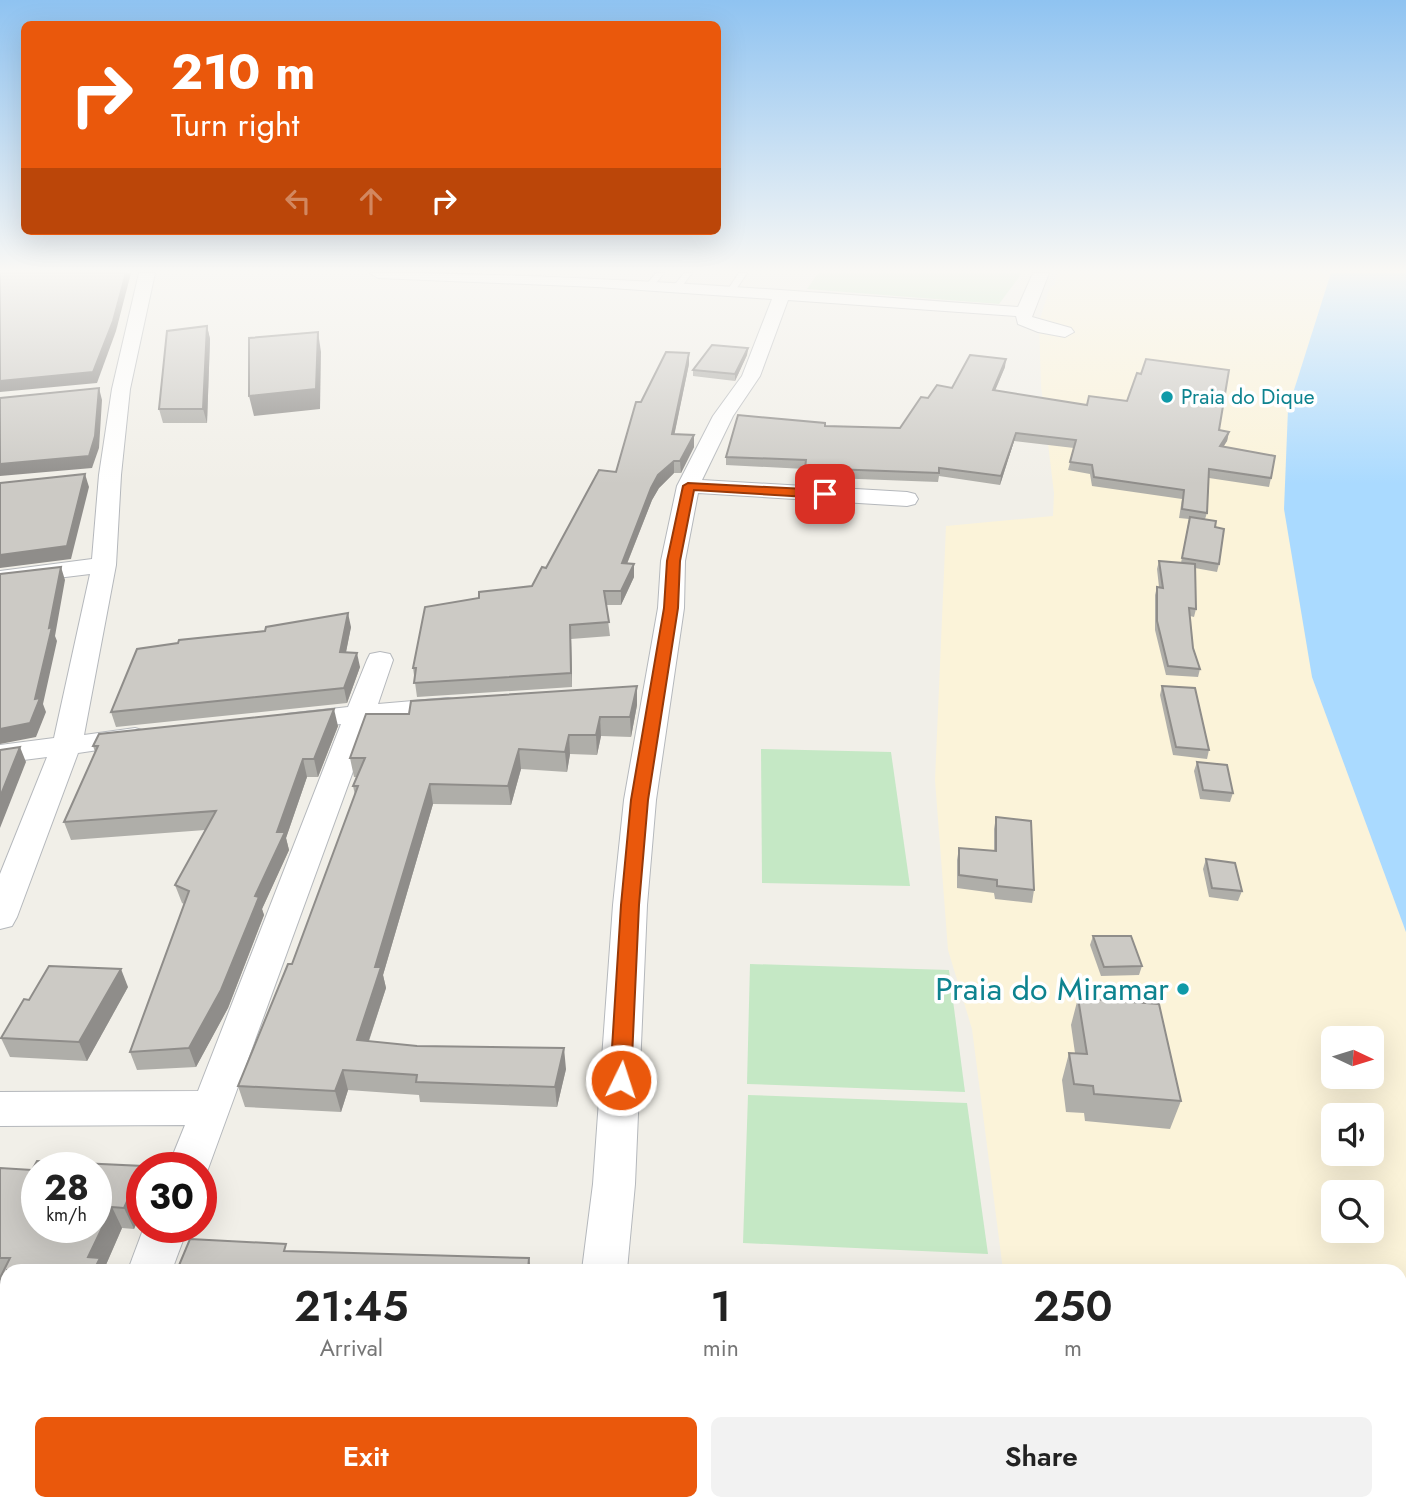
<!DOCTYPE html>
<html lang="en">
<head>
<meta charset="utf-8">
<style>
  body { margin:0; font-family:Jost,sans-serif; background:#f2f2f2; color:#222; height:100vh; display:flex; flex-direction:column; font-size:26px; white-space:nowrap }
  * { box-sizing:border-box; margin:0 }
  p { font-size:23px; color:#767676 }
  .icon { flex:none; width:38px; height:38px; fill:none; stroke:currentColor; stroke-width:2; stroke-linecap:round; stroke-linejoin:round }
  .map { position:relative; flex:1; overflow:hidden }
  .sheet { position:absolute; left:0px; top:1264px; width:1407px; height:247px; display:flex; flex-direction:column; background:#fff; border-radius:21px 21px 0 0; box-shadow:0 7px 28px #0002 }
  .sheet>* { flex:none }
  .banner { position:absolute; left:21px; top:21px; width:700px; height:214px; border-radius:10px; box-shadow:0 7px 28px #0002; background:#ea580c; color:#fff; overflow:hidden }
  .needle { width:46px; rotate:94deg }
  .controls { position:absolute; left:1321px; top:1026px; display:grid; gap:14px }
  .controls a { display:grid; place-items:center; width:63px; height:63px; border-radius:10px; background:#fff; box-shadow:0 7px 28px #0002; font-size:35px }
  .speed { position:absolute; left:21px; top:1152px; display:flex; gap:14px; font-size:35px; font-weight:700; text-align:center }
  .speed>* { display:grid; place-content:center; width:91px; height:91px; border-radius:50%; background:#fff; box-shadow:0 7px 28px #0002; line-height:1 }
  .speed small { font-size:18px; font-weight:400 }
  .speed .limit { border:10px solid #d22; background:#fff; color:#111 }
  .pin { position:absolute; display:grid; place-items:center; width:60px; height:60px; color:#fff; margin:-30px; border-radius:14px; box-shadow:0 4px 10px #0006 }
  .me { position:absolute; width:77px; margin:-38px; rotate:4deg; stroke-linejoin:round; filter:drop-shadow(0 0 5px #0008) }
  .turn { display:flex; align-items:center; gap:24px; height:147px; padding:0 35px; font-size:32px }
  .turn .icon { width:91px; height:91px; stroke-width:2.5 }
  .turn b { display:block; font-size:49px; line-height:60px }
  .lanes { display:flex; align-items:center; height:66px; padding:0 35px; background:#0003; justify-content:center; gap:35px; direction:ltr }
  .lanes .off { opacity:.35 }
  .eta { display:flex; justify-content:space-evenly; align-items:center; height:119px; text-align:center }
  .eta b { font-size:42px; font-weight:600; line-height:49px }
  .action { display:flex; gap:14px; margin-top:auto; padding:14px 35px }
  .action a { flex:1; height:80px; border-radius:10px; background:#ea580c; color:#fff; font-size:28px; font-weight:600; line-height:80px; text-align:center }
  .action a+a { background:#f2f2f2; color:#222 }
  .map>svg:first-child { display:block }
</style>
</head>
<body>
<div class="map">
<svg width="1406" height="1509" viewBox="0 0 1406 1509">
  <rect width="100%" height="100%" fill="#f1efe8"/>
  <g fill="#c5e8c5">
    <polygon points="818,273 1022,273 999,304 807,289"/>
    <polygon points="761,749 891,752 910,886 762,883"/>
    <polygon points="750,964 949,970 965,1092 747,1084"/>
    <polygon points="748,1095 967,1103 988,1254 743,1243"/>
  </g>
  <path fill="#fbf3d9" fill-rule="evenodd" d="M1057,273H1330L1315,326L1312,677L1406,932V1509H974L975,1503H1400V1270H1003L972,1029L948,950L935,780L946,526L1053,516L1054,493L1041,386L1039,322L1050,287L1055,285ZM1334,1038H1372V1076H1334ZM1334,1115H1372V1153H1334ZM1334,1192H1372V1230H1334Z"/>
  <polygon fill="#aadaff" points="1331,273 1406,273 1406,932 1312,677 1284,509 1288,409"/>
  <g fill="none" stroke-linecap="round" stroke-linejoin="round">
    <g stroke="#b5b8bc" stroke-width="2">
      <g id="service">
        <polygon points="656,273 664,273 652,288 646,288 645,286"/>
        <polygon points="684,273 692,273 679,290 673,290 672,288"/>
        <polygon points="739,273 747,273 733,294 727,294 726,292"/>
      </g>
    </g>
    <g stroke="#b5b8bc" stroke-width="2">
      <g id="minor">
        <polygon points="139,273 155,273 130,389 121,475 116,565 84,735 135,728 145,731 150,737 145,743 78,753 17,917 12,926 0,929 0,874 47,757 0,763 0,745 54,738 90,574 0,585 0,571 92,559 99,475 112,389"/>
        <path d="M370,273C587,273 802,292 1018,307L1033,273H1049L1032,317L1071,328L1074,332L1065,337L1038,332L1018,324L1016,316L788,300L760,376L733,416L702,480L907,492L915,494L918,499L915,504L907,506L698,493L685,561L684,608L656,800L647,905L635,1184L627,1270H582L593,1184L613,905L624,800L658,608L661,561L677,486L713,416L742,376L772,299L597,287L378,278Z"/>
        <polygon points="380,652 390,654 393,660 378,704 448,698 458,700 462,706 458,712 448,714 371,722 204,1180 201,1181 201,1167 168,1167 185,1125 0,1126 0,1092 198,1091 341,724 296,729 286,726 282,720 286,714 348,707 367,660 370,654"/>
        <polygon points="144,1227 188,1227 172,1270 128,1270"/>
        <polygon points="35,1503 87,1503 85,1509 33,1509"/>
        <rect x="553" y="1503" width="52" height="6"/>
      </g>
    </g>
    <use href="#service" fill="#fff" fill-rule="evenodd"/>
    <use href="#minor" fill="#fff" fill-rule="evenodd"/>
  </g>
  <g fill="#afaea9">
    <polygon points="207,326 210,339 207,423 163,423 159,409"/>
    <polygon points="748,348 747,355 735,381 693,376 693,370"/>
    <polygon points="689,364 674,435 694,435 694,447 681,473 674,473 659,488 652,500 627,564 634,577 621,605 606,605 610,636 571,639 572,687 417,697 413,668 479,598 532,586 616,472 641,402"/>
    <polygon points="1005,367 995,390 1229,432 1227,441 1223,447 1271,478 1269,487 1209,478 1207,513 1205,519 1215,527 1219,564 1217,572 1195,568 1196,609 1194,617 1190,616 1193,648 1200,669 1198,677 1166,675 1155,630 1155,595 1157,587 1159,587 1157,569 1159,561 1181,563 1189,519 1179,518 1182,499 1092,486 1090,474 1068,470 1074,448 1014,441 1000,485 939,476 938,482 805,477 805,469 726,465 726,457 825,426 900,428 928,398 952,388"/>
    <polygon points="351,627 346,652 360,667 347,703 116,727 111,712 178,643"/>
    <polygon points="637,686 637,705 631,737 601,736 597,755 570,754 567,772 521,769 511,805 433,804 383,975 386,988 369,1041 566,1069 557,1107 420,1102 419,1095 348,1090 341,1112 245,1107 238,1086 292,964 355,795 353,786 356,777 354,777 350,758 409,714"/>
    <polygon points="1162,686 1209,750 1207,759 1173,755 1160,695"/>
    <polygon points="338,726 318,777 307,777 286,838 289,850 262,909 264,915 228,1008 196,1067 137,1070 130,1052 184,904 182,903 175,885 205,830 71,840 64,822 95,752 93,746"/>
    <polygon points="1197,762 1233,793 1230,802 1200,799 1194,771"/>
    <polygon points="996,817 1034,890 1032,903 995,899 994,893 957,888 957,860 959,848 994,851 994,829"/>
    <polygon points="1206,859 1242,891 1238,901 1209,897 1203,869"/>
    <polygon points="1093,936 1142,966 1139,975 1101,976 1090,945"/>
    <polygon points="128,987 87,1061 10,1057 1,1038 29,1000"/>
    <polygon points="1078,998 1181,1101 1170,1129 1085,1121 1084,1113 1066,1112 1062,1080 1069,1053 1075,1053 1071,1025"/>
    <polygon points="143,1166 142,1211 134,1229 122,1228 105,1267 7,1270 31,1508 0,1509 0,1168 32,1170"/>
    <polygon points="1099,1503 1295,1503 1296,1509 1099,1509"/>
  </g>
  <g fill="#8f8d8a">
    <polygon points="126,273 131,273 116,331 97,383 0,392 0,381"/>
    <polygon points="207,326 210,339 207,423 203,409"/>
    <polygon points="318,332 321,352 320,409 254,416 249,396"/>
    <polygon points="748,348 747,355 735,381 735,374"/>
    <polygon points="689,353 689,364 672,446 672,434"/>
    <polygon points="1006,359 1005,367 992,398 993,390"/>
    <polygon points="99,388 102,400 99,448 92,468 0,476 0,464"/>
    <polygon points="1229,432 1227,441 1218,455 1220,446"/>
    <polygon points="1016,433 1014,441 1000,485 1001,476"/>
    <polygon points="694,435 694,447 681,473 680,461"/>
    <polygon points="674,461 674,473 659,488 652,500 622,576 622,563 651,488 658,475"/>
    <polygon points="85,474 89,487 71,559 0,568 0,555"/>
    <polygon points="634,564 634,577 621,605 621,591"/>
    <polygon points="61,567 65,580 55,636 57,641 43,704 46,712 36,737 0,744 0,729 35,699"/>
    <polygon points="348,613 351,627 343,667 340,652"/>
    <polygon points="570,625 571,639 572,687 571,673"/>
    <polygon points="357,653 360,667 347,703 344,688"/>
    <polygon points="637,686 637,705 631,737 630,717"/>
    <polygon points="334,709 338,726 318,777 314,759"/>
    <polygon points="600,717 601,736 597,755 596,735"/>
    <polygon points="569,735 570,754 567,772 565,752"/>
    <polygon points="20,747 26,762 0,828 0,797"/>
    <polygon points="519,749 521,769 511,805 508,786"/>
    <polygon points="303,759 307,777 286,838 289,850 262,909 264,915 228,1008 196,1067 189,1048 255,896"/>
    <polygon points="430,784 433,804 383,975 386,988 362,1061 357,1040 375,967"/>
    <polygon points="121,969 128,987 87,1061 79,1042"/>
    <polygon points="564,1048 566,1069 557,1107 555,1087"/>
    <polygon points="343,1070 348,1090 341,1112 335,1091"/>
    <polygon points="142,1168 142,1211 134,1229 124,1208"/>
    <polygon points="112,1207 122,1228 105,1267 107,1270 94,1270 88,1257"/>
    <polygon points="529,1258 531,1270 528,1270"/>
    <polygon points="14,1503 32,1503 31,1509 11,1509"/>
    <polygon points="227,1503 245,1503 244,1509 225,1509"/>
  </g>
  <g fill="#cccac5" stroke="#8f8d8a" stroke-width="2" fill-rule="evenodd">
    <polygon points="0,273 126,273 113,321 93,372 0,381"/>
    <polygon points="207,326 203,409 159,409 167,331"/>
    <polygon points="318,332 316,389 249,396 249,338"/>
    <polygon points="712,345 748,348 735,374 693,370"/>
    <polygon points="666,352 689,353 672,434 694,435 680,461 674,461 658,475 651,488 622,563 634,564 621,591 604,591 609,622 570,625 571,673 414,683 416,668 413,668 425,607 479,598 479,592 532,586 542,567 546,568 599,470 616,472 636,402 641,402"/>
    <polygon points="970,355 1006,359 993,390 1087,405 1089,396 1127,401 1137,373 1141,374 1146,359 1229,370 1219,430 1229,432 1220,446 1275,456 1271,478 1209,469 1207,513 1182,509 1184,490 1094,477 1092,465 1070,462 1076,440 1016,433 1001,476 939,468 939,473 805,468 806,460 726,457 738,415 825,423 825,426 900,428 921,397 928,398 937,385 952,388"/>
    <polygon points="99,388 95,436 89,456 0,464 0,398"/>
    <polygon points="85,474 67,546 0,555 0,483"/>
    <polygon points="1190,517 1216,521 1215,527 1224,529 1219,564 1182,558"/>
    <polygon points="1159,561 1195,564 1196,609 1189,608 1193,648 1200,669 1168,666 1157,621 1157,587 1163,588"/>
    <polygon points="61,567 49,628 52,627 35,699 40,698 30,723 0,729 0,574"/>
    <polygon points="348,613 340,652 357,653 344,688 111,712 137,649 178,643 179,640 265,631 266,627"/>
    <polygon points="637,686 630,717 600,717 596,735 569,735 565,752 519,749 508,786 430,784 375,967 381,967 357,1040 417,1046 564,1048 555,1087 416,1082 417,1075 343,1070 335,1091 238,1086 288,964 292,964 358,786 353,786 365,758 350,758 366,714 409,714 411,701"/>
    <polygon points="1162,686 1195,688 1209,750 1176,747"/>
    <polygon points="334,709 314,759 303,759 277,832 285,832 255,896 259,897 221,990 189,1048 130,1052 189,891 175,885 216,811 64,822 98,746 93,746 99,734"/>
    <polygon points="20,747 0,797 0,750"/>
    <polygon points="1197,762 1227,765 1233,793 1203,790"/>
    <polygon points="996,817 1031,821 1034,890 997,886 997,880 959,875 959,848 996,851"/>
    <polygon points="1206,859 1235,863 1242,891 1212,888"/>
    <polygon points="1093,936 1131,936 1142,966 1104,967"/>
    <polygon points="49,966 121,969 79,1042 1,1038 24,999 29,1000"/>
    <polygon points="1078,998 1159,1004 1181,1101 1094,1094 1093,1086 1074,1084 1069,1053 1087,1054"/>
    <path d="M37,1161L143,1166L124,1208L112,1207L88,1257L100,1258L94,1270H7V1503H14L11,1509H0V1278L10,1258H0V1168L32,1170ZM37,1167H96V1227H37Z"/>
    <polygon points="190,1239 286,1244 284,1251 529,1258 528,1270 177,1270"/>
    <polygon points="84,1503 227,1503 225,1509 82,1509"/>
    <polygon points="1115,1503 1295,1503 1296,1509 1115,1509"/>
  </g>
  <linearGradient id="sky" x2="0" y2="1"><stop stop-color="#8fc3f1"/><stop offset="0.56" stop-color="#f9f8f5"/><stop offset="1" stop-color="#f9f8f5" stop-opacity="0"/></linearGradient>
  <rect width="1406" height="484" fill="url(#sky)"/>
  <polygon fill="#ea580c" stroke="#983908" stroke-width="2" points="688,483 825,490 831,494 825,498 694,490 680,561 678,608 648,800 639,905 631,1080 628,1087 621,1089 613,1087 610,1080 621,905 631,800 664,608 667,561 683,486"/>
  <g fill="#0f9aa8" stroke="#fff" stroke-width="2.5">
    <circle cx="1167" cy="397" r="7"/>
    <circle cx="1183" cy="989" r="7"/>
  </g>
  <g text-anchor="middle" stroke-width="7" stroke-linejoin="round" paint-order="stroke">
    <g font-size="21" fill="#0d838f" stroke="#fff" text-anchor="start">
      <text x="1181" y="404">Praia do Dique</text>
    </g>
    <g font-size="32" fill="#0d838f" stroke="#fff" text-anchor="end">
      <text x="1169" y="1000">Praia do Miramar</text>
    </g>
  </g>
</svg>
<div class="controls">
<a><svg class="needle" viewBox="-14 -14 28 28"><path d="M0-13l5 13h-10z" fill="#e53935"/><path d="M0 13l5-13h-10z" fill="#767676"/></svg></a>
<a><svg class="icon" aria-label="sound" viewBox="0 0 24 24"><path d="M4 9h4l5-4v14l-5-4H4zM17 9q2 3 0 6"/></svg></a>
<a><svg class="icon" aria-label="search" viewBox="0 0 24 24"><circle cx="10" cy="10" r="6"/><path d="M15 15l6 6"/></svg></a>
</div>
<div class="speed"><div>28<small>km/h</small></div><div class="limit">30</div></div>
<div class="pin" style="left:825px;top:494px;background:#d93025"><svg class="icon" aria-label="arrive" viewBox="0 0 24 24"><path d="M6 21V4h12l-3 4 3 4H6"/></svg></div>
<svg class="me" style="left:621px;top:1080px" viewBox="-20 -20 40 40"><circle r="17" fill="#ea580c" stroke="#fff" stroke-width="3"/><path d="M0-11L8 9 0 5-8 9z" fill="#fff"/></svg>
<div class="banner">
<div class="turn"><svg class="icon" aria-label="right" viewBox="0 0 24 24"><path d="M7 20v-9h11M14 6l5 5-5 5"/></svg><div><b>210 m</b>Turn right</div></div>
<div class="lanes"><svg class="icon off" aria-label="left" viewBox="0 0 24 24"><path d="M17 20v-9H6M10 6l-5 5 5 5"/></svg><svg class="icon off" aria-label="ahead" viewBox="0 0 24 24"><path d="M12 20V5M6 11l6-6 6 6"/></svg><svg class="icon" aria-label="right" viewBox="0 0 24 24"><path d="M7 20v-9h11M14 6l5 5-5 5"/></svg></div>
</div>
<section class="sheet">
<div class="eta">
<div><b>21:45</b><p>Arrival</p></div>
<div><b>1</b><p>min</p></div>
<div><b>250</b><p>m</p></div>
</div>
<div class="action"><a>Exit</a><a>Share</a></div>
</section>
</div>
</body>
</html>
